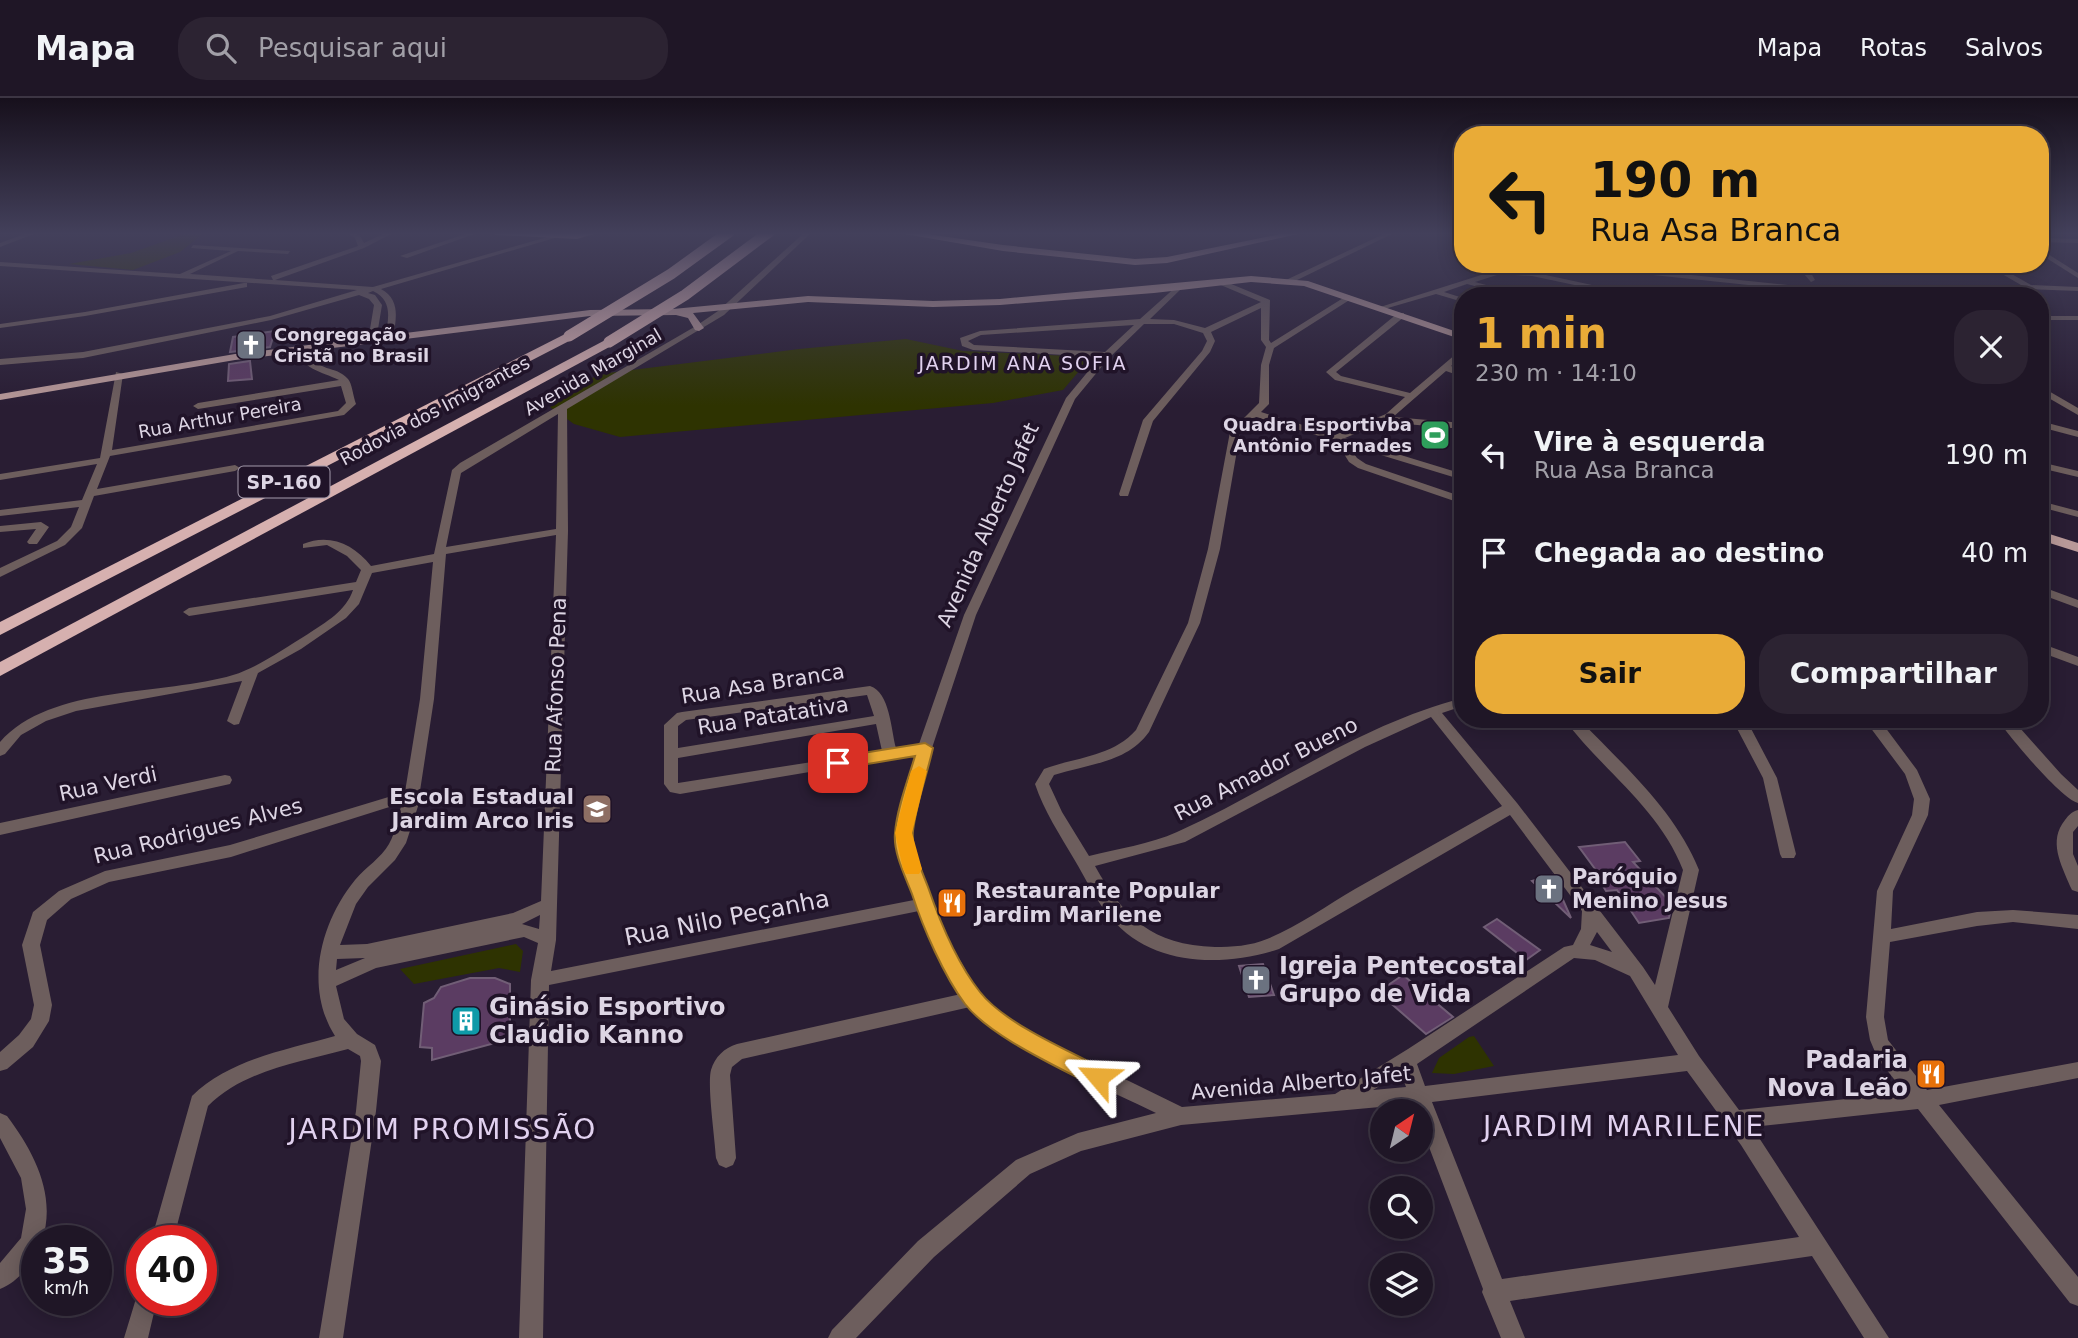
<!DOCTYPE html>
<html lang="pt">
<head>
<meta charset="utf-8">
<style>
  body { margin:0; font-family:"DejaVu Sans",sans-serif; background:#2c2332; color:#f1f3f6; height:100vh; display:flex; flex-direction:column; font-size:26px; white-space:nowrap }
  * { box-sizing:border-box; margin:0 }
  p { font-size:23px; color:#a19fa7 }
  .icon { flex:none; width:38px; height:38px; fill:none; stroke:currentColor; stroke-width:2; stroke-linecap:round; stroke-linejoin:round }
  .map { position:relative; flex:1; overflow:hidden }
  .drawer { position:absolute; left:1454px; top:189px; width:595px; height:441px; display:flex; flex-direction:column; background:#1f1626; border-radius:28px; box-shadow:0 4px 18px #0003,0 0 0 2px #3c3543 }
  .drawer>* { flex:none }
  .banner { position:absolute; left:1454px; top:28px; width:595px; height:147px; border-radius:28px; box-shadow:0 4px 18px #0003,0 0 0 2px #3c3543; background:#e9ab37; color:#111; overflow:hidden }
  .needle { width:46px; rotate:35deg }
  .buttons { position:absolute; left:1370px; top:1001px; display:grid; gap:14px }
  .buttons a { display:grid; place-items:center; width:63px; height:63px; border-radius:50%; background:#1f1626; box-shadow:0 4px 18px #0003,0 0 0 2px #3c3543; font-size:35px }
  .speed { position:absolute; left:21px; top:1127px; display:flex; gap:14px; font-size:35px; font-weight:700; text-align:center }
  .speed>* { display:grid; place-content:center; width:91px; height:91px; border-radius:50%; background:#1f1626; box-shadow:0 4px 18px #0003,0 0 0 2px #3c3543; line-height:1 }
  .speed small { font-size:18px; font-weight:400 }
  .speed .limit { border:10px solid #d22; background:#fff; color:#111 }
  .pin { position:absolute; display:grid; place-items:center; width:60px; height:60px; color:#fff; margin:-30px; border-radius:14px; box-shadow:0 4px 10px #0006 }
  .me { position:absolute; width:77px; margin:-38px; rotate:296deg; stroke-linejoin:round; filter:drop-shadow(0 0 5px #0008) }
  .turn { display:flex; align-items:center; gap:24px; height:147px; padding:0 21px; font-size:32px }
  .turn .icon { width:91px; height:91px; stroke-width:2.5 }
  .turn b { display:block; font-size:49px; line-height:60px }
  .round { display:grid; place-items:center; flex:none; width:74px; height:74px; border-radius:28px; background:#2c2332 }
  .summary { display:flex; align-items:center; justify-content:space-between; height:119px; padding:0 21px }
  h1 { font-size:42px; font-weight:600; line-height:52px; color:#e9ab37 }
  .cta { display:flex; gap:14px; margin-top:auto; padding:14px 21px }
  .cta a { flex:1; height:80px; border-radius:28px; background:#e9ab37; color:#111; font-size:28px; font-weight:600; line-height:80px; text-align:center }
  .cta a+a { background:#2c2332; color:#f1f3f6 }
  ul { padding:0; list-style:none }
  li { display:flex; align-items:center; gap:21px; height:98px; padding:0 21px }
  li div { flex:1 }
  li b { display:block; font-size:26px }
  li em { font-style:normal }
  header { display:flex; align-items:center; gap:42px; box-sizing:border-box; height:98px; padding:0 35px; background:#1f1626; border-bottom:2px solid #3c3543 }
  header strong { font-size:33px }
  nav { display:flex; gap:38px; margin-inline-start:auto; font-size:24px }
  .search { width:490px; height:63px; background:#2c2332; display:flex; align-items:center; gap:18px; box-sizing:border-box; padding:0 24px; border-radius:28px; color:#a19fa7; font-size:26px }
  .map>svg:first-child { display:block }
</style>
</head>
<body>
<header>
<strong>Mapa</strong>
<div class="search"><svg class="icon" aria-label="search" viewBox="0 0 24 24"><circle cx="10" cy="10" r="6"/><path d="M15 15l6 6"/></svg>Pesquisar aqui</div>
<nav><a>Mapa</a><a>Rotas</a><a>Salvos</a></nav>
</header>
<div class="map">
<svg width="2078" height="1240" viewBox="0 0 2078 1240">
  <rect width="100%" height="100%" fill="#291d33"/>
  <g fill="#2e3301">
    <polygon points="190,134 204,135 180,154 133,172 69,166 131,155"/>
    <polygon points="906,241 963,253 1091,259 1063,292 993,305 620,339 574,326 550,309 579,284 608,275 799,251"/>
    <polygon points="516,846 523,853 520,874 499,870 414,886 400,871"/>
    <polygon points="1474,938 1494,968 1454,976 1432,975 1439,960 1469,939"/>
  </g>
  <g fill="#5b3c62" stroke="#715e76" stroke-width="2">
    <polygon points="275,233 270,249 230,254 233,239"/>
    <polygon points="250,263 252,281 228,283 229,266"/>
    <polygon points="1625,744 1640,763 1633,764 1672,806 1669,820 1639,825 1617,792 1606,793 1595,775 1598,775 1579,749"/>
    <polygon points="1552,777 1571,820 1532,783"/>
    <polygon points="1497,821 1540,852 1526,862 1484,829"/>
    <polygon points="1263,866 1274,897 1249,899 1239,868"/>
    <polygon points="1403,877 1453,919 1426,936 1378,894"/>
    <polygon points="470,880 495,880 510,886 510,941 432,962 432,950 420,949 424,905 434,900 441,889"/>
  </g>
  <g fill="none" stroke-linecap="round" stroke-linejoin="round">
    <g fill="#6d5e5d" fill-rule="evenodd">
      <polygon points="30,134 39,134 0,149 0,145"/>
      <path d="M346,134C356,134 360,136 364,145L387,134H395L364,150L275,182L373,189L565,134H575L381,191C401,202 396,221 393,241L389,243L385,241C388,222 394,203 373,193L368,195L375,197L382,207L376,243L372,246L368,243L374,207L369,201L359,197L271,222L83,260L0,267V261L83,254L270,218L357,192L0,168V164L180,176L231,153L191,150L193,147L290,153L288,156L238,153L190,176L273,182L271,178L358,148L355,140Z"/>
      <polygon points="471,134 480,134 407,160 400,158"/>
      <path d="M805,134H812L724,217L567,311L568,433L557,806L556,842L551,873L914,802L898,752L896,735L916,656L680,696L670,694L664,686V627L677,615L682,614L870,588C890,594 891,632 896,650L919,646L964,517L1066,300L1100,259L973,252L962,248L960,240L980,233L1140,221L1178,187L1182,189L1181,191L1150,221L1174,222L1205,230L1261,204L1216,185L1215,183L1219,181L1270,202L1269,242L1271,245L1348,197L1352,199L1351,201L1274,250L1269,267V306L1261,314L1335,337L1386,316L1405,299L1335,282L1326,274L1398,215H1404V219L1336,274L1341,278L1410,295L1463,250V257L1451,268L1463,273V279L1446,273L1393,319L1463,325V331L1383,324L1345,340L1463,376V382L1348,347L1357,360L1366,366L1463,399V406L1358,370L1349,364L1336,343L1256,319L1240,335L1220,451L1200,525L1149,634C1127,665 1088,666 1054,677L1049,686L1062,714L1089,758C1116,751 1151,746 1177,734C1272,691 1361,626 1463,600V608L1442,615L1517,705L1643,869L1655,887L1683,772C1659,710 1603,673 1564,621H1579C1623,667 1675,712 1699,772L1668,909L1699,958L1739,1012L1905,995L1878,961L1870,942L1866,919L1877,793L1912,717L1914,701L1905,676L1864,621H1879L1917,672L1930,701L1928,717L1893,793L1891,831L1977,814L2013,812L2078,817V831L2013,824L1977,828L1890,844L1884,919L1888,942L1927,992L2078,964V980L1939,1007L2078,1179V1208L2070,1205L1918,1011L1752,1029L1889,1240H1864L1812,1158L1510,1203L1525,1240H1501L1482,1194L1483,1191L1421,1028V1013H1415L1413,1006L1181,1027L1081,1053L1030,1076L934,1159L856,1240H828L832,1232L918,1143L1016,1062L1078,1035L1156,1015C1092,984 1024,957 970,909L742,961L732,969L730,977L736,1060L733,1067L726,1070L719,1067L716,1060C715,1041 707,987 711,972C715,959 724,950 737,946L961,896L930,840L919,813L549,887L543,1240H519L531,882L538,845L524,839L376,870L336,888L344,921L357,936L375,947L381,963L376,1013L343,1240H319L356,1013L361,963L360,958L348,951C300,964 244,972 208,1008L173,1143H151L192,998C230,961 286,952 335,938C304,889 320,825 355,782C366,769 381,760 389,746C396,734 398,718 402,705L231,759L109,784L71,801L47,822L40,847L52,907L49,923L33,949L7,971L0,973V954L19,937L31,921L34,907L22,847L33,814L59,793L105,773L230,747L405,694L420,601L433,464L372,475L359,506L346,520L301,551L258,575L239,626L234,627L227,623L242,583L76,613L46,623L21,637L5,656L0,658V644C51,586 164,598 233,577C259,569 285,550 308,536C326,524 346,513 353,492L189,518L183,514L189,510L356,484L361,472L347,458L327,447L303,450V446C329,435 354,446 371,468L434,456L452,372L460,365L696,228L718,213ZM1261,210V242L1266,249L1261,267L1259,305L1230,334L1208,451L1188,525L1136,632C1112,659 1076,659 1044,671L1035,686C1044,713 1060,737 1074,761C1086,781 1096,803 1111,820C1152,869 1223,869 1279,851L1510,717L1582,813L1581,831L1573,847L1564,849L1408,951L1335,996L1182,1009L1041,940L1002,915L979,896L947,839L932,806L914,752L912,735L932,650L976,517L1075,301L1108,261L1144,226H1174L1203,235L1207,243L1202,253L1143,322L1119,396L1120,398H1128L1153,323L1210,254L1215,243L1211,234ZM1134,227L1105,254L974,247L968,243L981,237ZM558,316L556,431L446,449L461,375ZM556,437L541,803L513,815L367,846L340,847L356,806L368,789L395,762L406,745L422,696L420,693L434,601L446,456ZM867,597L874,618L678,650V628L686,622ZM1431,619L1502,708C1453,736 1404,763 1355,791C1326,808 1297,829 1267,841C1251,848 1231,849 1215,849C1152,847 1124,820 1095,768L1185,744L1365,649ZM876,626L882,653L678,685V660ZM540,817L539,831L522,826ZM1597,834L1612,854L1590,847ZM365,860L336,872L337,861ZM1574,860L1595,862L1630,878L1678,957L1425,988L1417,966ZM1687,973L1741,1047L1799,1139L1502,1181L1432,1004ZM1401,975L1406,989L1373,992Z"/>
      <polygon points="1388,134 1396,134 1293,184 1286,182"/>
      <polygon points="2040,140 2078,141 2078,145 2040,144"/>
      <polygon points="2040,151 2078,175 2078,180 2040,156"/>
      <polygon points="1551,166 1561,166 1541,176 1643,198 1627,198 1532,178 1500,176 1475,184 1527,198 1513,198 1467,186 1444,194 1463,200 1463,204 1436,196 1381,212 1377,210 1497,172 1532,174"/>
      <polygon points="1684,166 1723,166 1806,172 1815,169 1815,166 1823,166 1821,172 1811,175 1815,182 1811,184 1804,176"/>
      <polygon points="1985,166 1994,166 2031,187 2078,189 2078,193 1999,190 1817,194 1653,177 1649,175 1653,173 1817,190 2021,187"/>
      <polygon points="244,185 247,185 247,189 85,218 0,230 0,226 85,214"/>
      <rect x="2040" y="218" width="38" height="4"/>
      <path d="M298,249H304C319,277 335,266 348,281C352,285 353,298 356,306L344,317L110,358L97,391L235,367L240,370L235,373L94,398L82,430L65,447L0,479V470L57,443L71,429L79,409L0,418V412L82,402L97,366L0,382V376L100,360L116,274L123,276L112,352L338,313L346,305L341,288L198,311L193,308L198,305L339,282C323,274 299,271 298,249Z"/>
      <polygon points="2040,288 2078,310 2078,317 2040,295"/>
      <polygon points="2040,323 2078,333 2078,339 2040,329"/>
      <polygon points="2040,364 2078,373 2078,379 2040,370"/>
      <polygon points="2040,403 2078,413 2078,419 2040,409"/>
      <polygon points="41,424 49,429 37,446 29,446 27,444 36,431 0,434 0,428"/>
      <polygon points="2040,488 2078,502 2078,510 2040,496"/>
      <polygon points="2040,545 2078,559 2078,568 2040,554"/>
      <polygon points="1732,621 1746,621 1777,680 1796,756 1794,760 1782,760 1780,756 1763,680"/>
      <path d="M1997,621H2012L2061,676L2078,692V705C2060,700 2010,639 1997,621Z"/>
      <polygon points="225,677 230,678 232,682 230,686 0,737 0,725"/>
      <path d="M2078,712V728L2073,734V756L2078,768V794L2072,792L2070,788C2061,766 2048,743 2065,722C2069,717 2071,714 2078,712Z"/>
      <path d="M0,1015L7,1018C34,1054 57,1097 42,1143H37C37,1163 18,1184 0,1191V1165L21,1140L26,1111L21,1080L0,1040Z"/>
      <polygon points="142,1192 142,1202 157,1202 148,1240 124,1240 138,1194"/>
    </g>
    <g fill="#b89998" fill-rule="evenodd">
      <polygon points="492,134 600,134 577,141 496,137"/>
      <polygon points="893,134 913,134 1003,147 1135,161 1167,159 1291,134 1307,134 1167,165 1135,167 1003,153"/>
      <polygon points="1251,178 1308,183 1463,236 1463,242 1304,188 1251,184 1154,195 1000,207 933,209 808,204 693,215 704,230 699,233 695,232 688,220 676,217 590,218 235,262 0,302 0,296 235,256 590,212 673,211 808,198 933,203 1000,201"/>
      <polygon points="2040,433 2078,445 2078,454 2040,442"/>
    </g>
    <g fill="#d6b0af" fill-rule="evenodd">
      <polygon points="569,234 575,238 573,241 0,537 0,524"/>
      <polygon points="609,240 613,241 613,247 0,578 0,564"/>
    </g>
    <g stroke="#d6b0af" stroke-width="11">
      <polyline points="569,238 671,176 729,134"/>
      <polyline points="609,244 685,197 769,134"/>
    </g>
  </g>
  <linearGradient id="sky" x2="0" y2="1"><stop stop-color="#17101c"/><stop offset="0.44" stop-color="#43405b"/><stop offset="1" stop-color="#43405b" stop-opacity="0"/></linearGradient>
  <rect width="2078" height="308" fill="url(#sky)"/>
  <path fill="#e9ab37" stroke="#976f24" stroke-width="2" d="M925,645L933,650C927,677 916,706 913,733C911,751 922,773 928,789C940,824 957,865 980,894C1005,926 1069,953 1106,972L1109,979L1106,986L1098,989L1090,986C1054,967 990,938 965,906C944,878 923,830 912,796C905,778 893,754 895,735C897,710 908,682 915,658L838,671L829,665L838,659Z"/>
  <polygon fill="#f59e0b" points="919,668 927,673 912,735 922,771 919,776 906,776 903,771 895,735 911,673"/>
  <defs>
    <g id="church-square" transform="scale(1.575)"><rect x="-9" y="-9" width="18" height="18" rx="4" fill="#6b7280" stroke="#201328"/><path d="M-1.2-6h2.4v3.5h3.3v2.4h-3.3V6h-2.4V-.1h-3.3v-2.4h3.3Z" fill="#fff"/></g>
    <g id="stadium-square" transform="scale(1.575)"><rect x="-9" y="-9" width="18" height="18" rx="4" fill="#2e9e5b" stroke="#201328"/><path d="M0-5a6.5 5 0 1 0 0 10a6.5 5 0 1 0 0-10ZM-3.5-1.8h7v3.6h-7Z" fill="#fff"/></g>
    <g id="school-square" transform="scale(1.575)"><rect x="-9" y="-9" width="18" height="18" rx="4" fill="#8d6e63" stroke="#201328"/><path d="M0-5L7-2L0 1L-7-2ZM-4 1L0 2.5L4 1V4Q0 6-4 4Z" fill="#fff"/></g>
    <g id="restaurant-square" transform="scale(1.575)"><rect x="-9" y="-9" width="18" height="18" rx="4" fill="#e8710a" stroke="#201328"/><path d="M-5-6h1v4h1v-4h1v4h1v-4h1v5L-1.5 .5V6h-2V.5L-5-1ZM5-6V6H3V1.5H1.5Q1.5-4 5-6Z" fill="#fff"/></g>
    <g id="building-square" transform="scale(1.575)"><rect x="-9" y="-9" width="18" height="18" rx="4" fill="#0f9aa8" stroke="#201328"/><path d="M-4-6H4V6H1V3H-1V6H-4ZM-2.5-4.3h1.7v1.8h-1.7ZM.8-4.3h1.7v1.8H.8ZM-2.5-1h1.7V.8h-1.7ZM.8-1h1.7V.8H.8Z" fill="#fff"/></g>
  </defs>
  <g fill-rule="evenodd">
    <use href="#church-square" x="251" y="247"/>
    <use href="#stadium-square" x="1435" y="337"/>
    <use href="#school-square" x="597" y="711"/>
    <use href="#church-square" x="1549" y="791"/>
    <use href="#restaurant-square" x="952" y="805"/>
    <use href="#church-square" x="1256" y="882"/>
    <use href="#building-square" x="466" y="923"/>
    <use href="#restaurant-square" x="1931" y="976"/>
  </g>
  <g text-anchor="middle" stroke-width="7" stroke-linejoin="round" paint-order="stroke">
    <g font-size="18" font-weight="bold" fill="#ddd5e4" stroke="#201328" text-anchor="start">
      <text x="274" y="243">Congregação<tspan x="274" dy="21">Cristã no Brasil</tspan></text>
      <text x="1412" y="333" text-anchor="end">Quadra Esportivba<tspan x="1412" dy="21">Antônio Fernades</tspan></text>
    </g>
    <g font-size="18" fill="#ddd5e4" stroke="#201328">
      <text transform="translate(593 274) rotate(-30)" y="6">Avenida Marginal</text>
      <text transform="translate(435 313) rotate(-28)" y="6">Rodovia dos Imigrantes</text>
      <text transform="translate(220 320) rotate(-10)" y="6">Rua Arthur Pereira</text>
    </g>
    <g font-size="19" letter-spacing="2" fill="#e1d1ef" stroke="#201328">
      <text x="1023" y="272">JARDIM ANA SOFIA</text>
    </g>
    <rect fill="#201328" stroke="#a49bac" stroke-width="2" x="238.5" y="368.5" width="91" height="31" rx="5"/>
    <g font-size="19" font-weight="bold" fill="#ddd5e4">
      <text x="284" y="391">SP-160</text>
    </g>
    <g font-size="21" fill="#ddd5e4" stroke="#201328">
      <text transform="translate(988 427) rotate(-66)" y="7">Avenida Alberto Jafet</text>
      <text transform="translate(763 586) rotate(-9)" y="7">Rua Asa Branca</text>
      <text transform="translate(556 587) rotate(-88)" y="7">Rua Afonso Pena</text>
      <text transform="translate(773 618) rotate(-9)" y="7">Rua Patatativa</text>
      <text transform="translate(1266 671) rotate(-27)" y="7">Rua Amador Bueno</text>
      <text transform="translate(108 686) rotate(-12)" y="7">Rua Verdi</text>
      <text transform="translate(198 733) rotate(-14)" y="7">Rua Rodrigues Alves</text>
      <text transform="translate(1301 985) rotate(-5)" y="7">Avenida Alberto Jafet</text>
    </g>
    <g font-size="21" font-weight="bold" fill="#ddd5e4" stroke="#201328" text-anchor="start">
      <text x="574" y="706" text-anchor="end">Escola Estadual<tspan x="574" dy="24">Jardim Arco Iris</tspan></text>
      <text x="1572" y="786">Paróquio<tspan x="1572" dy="24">Menino Jesus</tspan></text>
      <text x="975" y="800">Restaurante Popular<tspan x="975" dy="24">Jardim Marilene</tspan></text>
    </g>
    <g font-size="24" fill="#ddd5e4" stroke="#201328">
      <text transform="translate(727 820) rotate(-11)" y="8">Rua Nilo Peçanha</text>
    </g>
    <g font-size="24" font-weight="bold" fill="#ddd5e4" stroke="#201328" text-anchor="start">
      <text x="1279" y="876">Igreja Pentecostal<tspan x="1279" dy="28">Grupo de Vida</tspan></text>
      <text x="489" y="917">Ginásio Esportivo<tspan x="489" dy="28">Claúdio Kanno</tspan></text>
      <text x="1908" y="970" text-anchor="end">Padaria<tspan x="1908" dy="28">Nova Leão</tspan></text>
    </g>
    <g font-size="28" letter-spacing="2" fill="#e1d1ef" stroke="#201328">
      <text x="1624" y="1038">JARDIM MARILENE</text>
      <text x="443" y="1041">JARDIM PROMISSÃO</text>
    </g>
  </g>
</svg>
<div class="buttons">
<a><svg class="needle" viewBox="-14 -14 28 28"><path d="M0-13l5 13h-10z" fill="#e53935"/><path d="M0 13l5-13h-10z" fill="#a19fa7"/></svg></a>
<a><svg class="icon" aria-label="search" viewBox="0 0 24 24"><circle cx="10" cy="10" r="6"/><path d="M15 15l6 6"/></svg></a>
<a><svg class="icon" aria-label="layers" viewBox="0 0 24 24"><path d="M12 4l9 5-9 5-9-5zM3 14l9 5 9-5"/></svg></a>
</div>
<div class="speed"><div>35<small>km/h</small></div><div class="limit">40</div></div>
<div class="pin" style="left:838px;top:665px;background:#d93025"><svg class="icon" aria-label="arrive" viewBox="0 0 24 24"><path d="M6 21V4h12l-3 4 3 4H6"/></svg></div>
<svg class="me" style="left:1098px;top:979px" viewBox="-20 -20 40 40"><path d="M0-17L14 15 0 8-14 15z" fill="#e9ab37" stroke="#fff" stroke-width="4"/></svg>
<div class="banner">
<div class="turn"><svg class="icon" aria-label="left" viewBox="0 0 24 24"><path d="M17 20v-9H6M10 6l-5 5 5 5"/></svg><div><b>190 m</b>Rua Asa Branca</div></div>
</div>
<section class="drawer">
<div class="summary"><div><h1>1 min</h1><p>230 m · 14:10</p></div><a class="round"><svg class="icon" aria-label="close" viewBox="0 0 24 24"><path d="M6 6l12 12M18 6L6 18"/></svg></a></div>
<ul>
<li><svg class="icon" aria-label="left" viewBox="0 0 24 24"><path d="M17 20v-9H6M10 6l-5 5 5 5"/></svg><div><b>Vire à esquerda</b><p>Rua Asa Branca</p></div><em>190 m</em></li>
<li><svg class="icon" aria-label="arrive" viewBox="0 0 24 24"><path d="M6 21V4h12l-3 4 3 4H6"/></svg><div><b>Chegada ao destino</b></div><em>40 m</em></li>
</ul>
<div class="cta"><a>Sair</a><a>Compartilhar</a></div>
</section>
</div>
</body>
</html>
